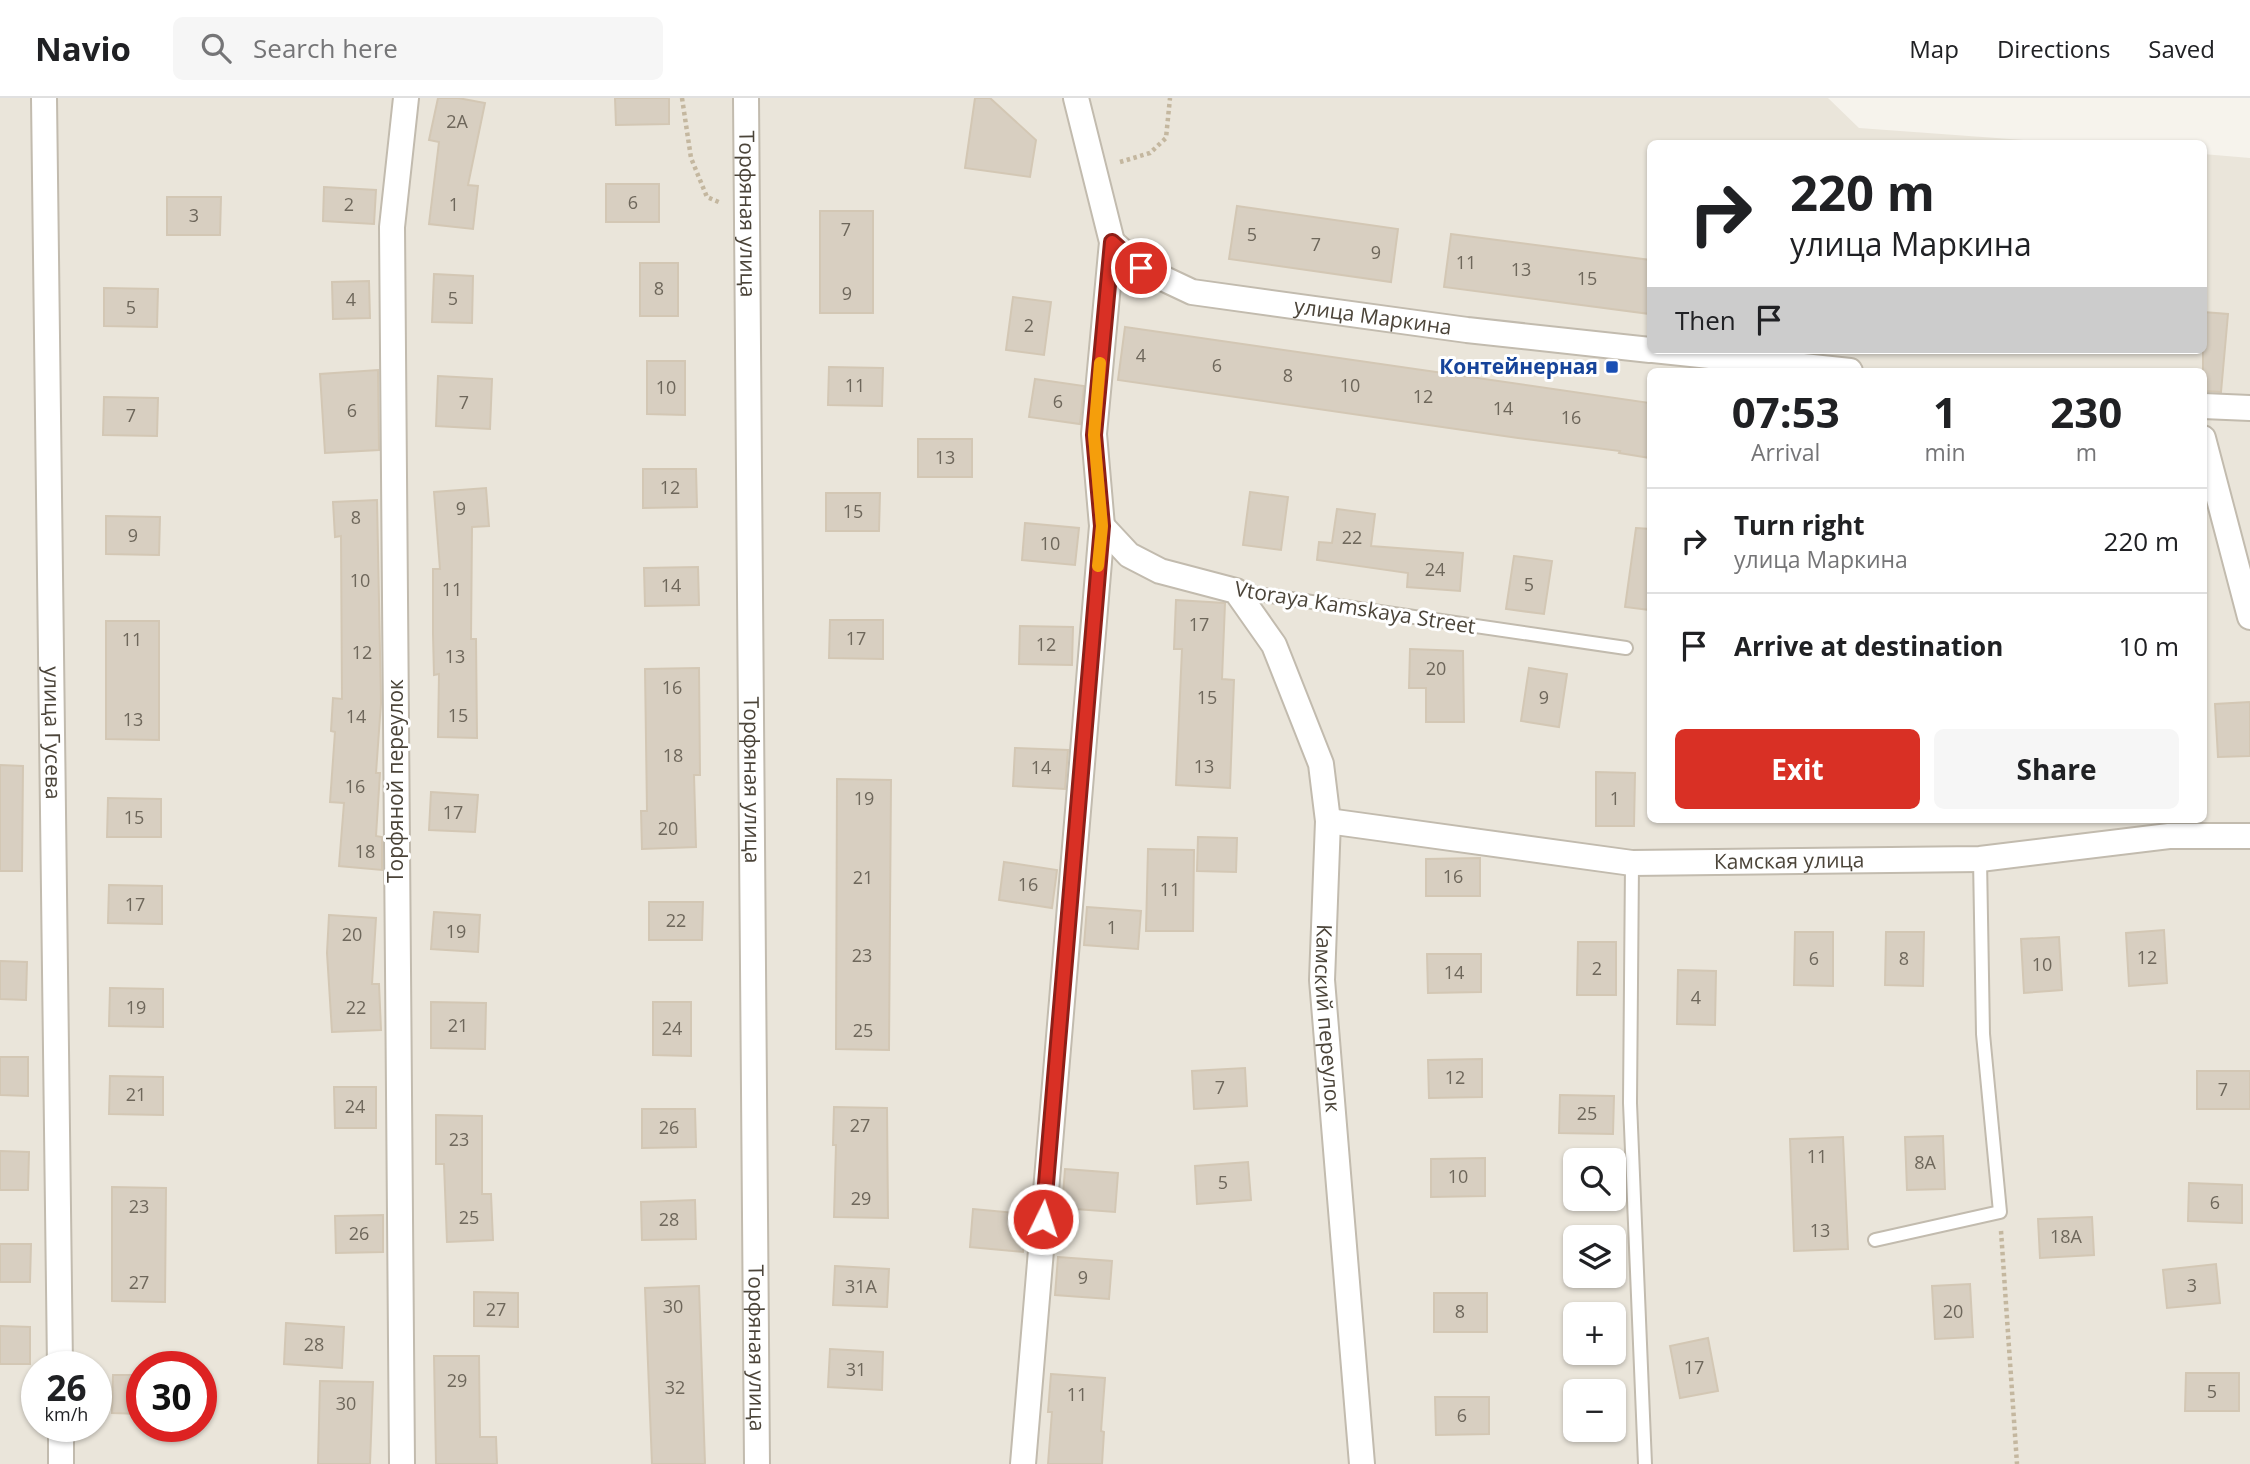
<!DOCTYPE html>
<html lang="en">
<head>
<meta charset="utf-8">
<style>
  body { margin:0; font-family:"Open Sans",sans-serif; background:#f6f6f6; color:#202124; height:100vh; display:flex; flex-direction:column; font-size:26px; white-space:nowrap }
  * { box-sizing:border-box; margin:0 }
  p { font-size:23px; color:#757577 }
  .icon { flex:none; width:38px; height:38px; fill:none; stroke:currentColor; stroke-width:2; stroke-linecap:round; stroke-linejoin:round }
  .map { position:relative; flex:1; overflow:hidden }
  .panel { position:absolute; left:1647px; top:270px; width:560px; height:455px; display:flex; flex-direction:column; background:#fff; border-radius:10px; box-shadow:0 2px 5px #0004 }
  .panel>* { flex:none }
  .hud { position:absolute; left:1647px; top:42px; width:560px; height:214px; border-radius:10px; box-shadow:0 2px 5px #0004; background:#fff; color:#202124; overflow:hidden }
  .tools { position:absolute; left:1563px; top:1050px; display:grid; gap:14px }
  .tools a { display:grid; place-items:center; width:63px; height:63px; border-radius:10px; background:#fff; box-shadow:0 2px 5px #0004; font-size:35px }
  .speed { position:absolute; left:21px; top:1253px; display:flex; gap:14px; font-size:35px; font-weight:700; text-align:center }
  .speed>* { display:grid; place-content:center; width:91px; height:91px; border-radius:50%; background:#fff; box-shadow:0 2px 5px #0004; line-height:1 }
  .speed small { font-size:18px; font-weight:400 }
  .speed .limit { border:10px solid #d22; background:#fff; color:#111 }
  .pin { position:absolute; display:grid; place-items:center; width:60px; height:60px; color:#fff; margin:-30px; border:4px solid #fff; border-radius:50%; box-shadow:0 2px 7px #0007 }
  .me { position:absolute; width:77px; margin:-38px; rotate:4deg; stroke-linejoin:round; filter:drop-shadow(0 0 5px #0008) }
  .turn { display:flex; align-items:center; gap:24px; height:147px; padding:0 28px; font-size:32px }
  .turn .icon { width:91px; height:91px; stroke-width:2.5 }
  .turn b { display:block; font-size:49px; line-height:60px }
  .then { display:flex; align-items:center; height:66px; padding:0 28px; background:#0003; gap:14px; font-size:26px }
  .eta { display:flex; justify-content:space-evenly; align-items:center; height:119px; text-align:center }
  .eta b { font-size:42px; font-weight:700; line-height:49px }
  .cta { display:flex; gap:14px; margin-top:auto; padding:14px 28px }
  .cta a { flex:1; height:80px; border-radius:10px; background:#d93025; color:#fff; font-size:28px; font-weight:700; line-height:80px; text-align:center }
  .cta a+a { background:#f6f6f6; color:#202124 }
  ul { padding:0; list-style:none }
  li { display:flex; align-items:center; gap:21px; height:105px; padding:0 28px; border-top:2px solid #e0e0e0 }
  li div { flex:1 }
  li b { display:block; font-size:26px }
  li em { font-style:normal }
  header { display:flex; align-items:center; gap:42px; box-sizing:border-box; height:98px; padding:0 35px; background:#fff; border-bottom:2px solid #e0e0e0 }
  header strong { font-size:33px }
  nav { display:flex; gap:38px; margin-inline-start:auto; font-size:24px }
  .search { width:490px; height:63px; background:#f6f6f6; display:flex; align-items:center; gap:18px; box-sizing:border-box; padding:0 24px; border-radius:10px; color:#757577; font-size:26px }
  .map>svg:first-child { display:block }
</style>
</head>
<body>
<header>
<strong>Navio</strong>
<div class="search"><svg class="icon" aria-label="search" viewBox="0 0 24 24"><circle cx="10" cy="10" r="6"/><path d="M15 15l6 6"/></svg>Search here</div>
<nav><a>Map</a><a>Directions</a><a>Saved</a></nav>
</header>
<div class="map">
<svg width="2250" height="1366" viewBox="0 0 2250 1366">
  <rect width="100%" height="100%" fill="#f6f3ec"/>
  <path fill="#eae5da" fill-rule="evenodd" d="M0,0H1828L1859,30L2064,45L1650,46V252H2203V56L2250,60V1366H0ZM1650,273H2203V721H1650ZM1575,1062H1614V1101H1575ZM1575,1139H1614V1178H1575ZM1575,1216H1614V1255H1575ZM37,1269H96V1328H37ZM142,1269H201V1328H142ZM1575,1293H1614V1332H1575Z"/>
  <g fill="#d8cfc1" stroke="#d3c7b4" stroke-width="2">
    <polygon points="438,0 458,0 485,5 468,87 478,88 473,131 429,126 439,44 429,42"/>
    <polygon points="615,0 669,0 669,26 616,27"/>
    <polygon points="975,0 990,0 1036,42 1030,79 965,70"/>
    <rect x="606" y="86" width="53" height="38"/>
    <polygon points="324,89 376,92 374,126 323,123"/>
    <polygon points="167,99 221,99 220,137 167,137"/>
    <polygon points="1237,108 1398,131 1391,184 1229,161"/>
    <rect x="820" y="113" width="53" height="102"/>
    <polygon points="1451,136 1650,162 1650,216 1444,189"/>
    <rect x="640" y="165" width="38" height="53"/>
    <polygon points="434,176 473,178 472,225 432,224"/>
    <polygon points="369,183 370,220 333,221 332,184"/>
    <polygon points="104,190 158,191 157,229 104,228"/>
    <polygon points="1013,199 1051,204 1044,257 1006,252"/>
    <polygon points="2203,214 2228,216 2221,294 2203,293"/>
    <polygon points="1125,229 1650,305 1650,360 1619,355 1620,353 1518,340 1118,282"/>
    <polygon points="647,263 685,263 685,317 647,316"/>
    <polygon points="829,269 883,270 882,308 828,307"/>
    <polygon points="378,272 379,352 325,355 320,276"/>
    <polygon points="438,278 492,281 490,331 436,328"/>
    <polygon points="1035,281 1084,288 1080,326 1029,319"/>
    <polygon points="104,299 158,300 157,338 103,337"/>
    <rect x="918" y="341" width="54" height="38"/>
    <polygon points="643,371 696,371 697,409 643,410"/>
    <polygon points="486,390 489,428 472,429 471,541 476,541 477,640 438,639 439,576 434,577 433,536 433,471 440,471 434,394"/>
    <polygon points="1250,394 1288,399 1281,452 1243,447"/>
    <polygon points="826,395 880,395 879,433 826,433"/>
    <polygon points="377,402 381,605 376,675 380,675 376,738 382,739 382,772 339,768 344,705 330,704 335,634 331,633 333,600 342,601 341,438 335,439 333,404"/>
    <polygon points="1337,411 1375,416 1371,448 1463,455 1460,493 1407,489 1408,475 1317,462 1319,444 1332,445"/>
    <polygon points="106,418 160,419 159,457 106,456"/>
    <polygon points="1025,425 1079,430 1075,467 1022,462"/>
    <polygon points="1636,430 1650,431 1650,512 1625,509"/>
    <polygon points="1514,458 1552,463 1544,516 1506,511"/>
    <polygon points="698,469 699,507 645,508 644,470"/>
    <polygon points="1176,502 1225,505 1222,581 1234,582 1230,690 1176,687 1182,551 1174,551"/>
    <polygon points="830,522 883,522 883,561 829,560"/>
    <polygon points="106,523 159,523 159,642 106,641"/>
    <polygon points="1020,528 1073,529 1072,567 1019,566"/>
    <polygon points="1410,551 1463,553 1464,624 1426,624 1426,590 1409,590"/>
    <polygon points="699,570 700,677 694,677 696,749 642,751 641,713 647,713 645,571"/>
    <polygon points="1529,570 1567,576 1559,629 1521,623"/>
    <polygon points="2250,604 2250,658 2218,659 2215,606"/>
    <polygon points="1015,650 1068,652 1065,691 1013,688"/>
    <polygon points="0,667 23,668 22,773 0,773"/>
    <polygon points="1596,674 1635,675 1634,728 1596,728"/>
    <polygon points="837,681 891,682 889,952 836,951"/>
    <polygon points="431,694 478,697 475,734 429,732"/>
    <polygon points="108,700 161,701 161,739 107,739"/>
    <polygon points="1198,739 1237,740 1236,774 1197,773"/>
    <polygon points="1148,751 1194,752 1193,833 1146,833"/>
    <polygon points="1480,760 1480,798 1426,798 1426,761"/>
    <polygon points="1004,764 1057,772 1052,810 999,802"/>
    <polygon points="109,787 162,788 162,826 108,825"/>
    <polygon points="649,804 703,804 702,842 649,842"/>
    <polygon points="1087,809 1141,813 1138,851 1084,847"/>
    <polygon points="434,814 480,817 478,854 431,851"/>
    <polygon points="329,817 376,820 372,886 379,886 381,932 332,934 327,855"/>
    <polygon points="2164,832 2167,885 2129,888 2126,835"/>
    <polygon points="1795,834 1833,834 1833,888 1794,887"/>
    <polygon points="1886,834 1924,834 1923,888 1885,887"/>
    <polygon points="2059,839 2062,892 2024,895 2021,841"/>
    <polygon points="1578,844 1616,844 1616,897 1577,897"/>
    <polygon points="1427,856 1481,856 1481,894 1428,895"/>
    <polygon points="0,863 27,864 26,902 0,901"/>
    <polygon points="1678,872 1716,873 1715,927 1677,926"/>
    <polygon points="110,890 163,891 163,929 109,928"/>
    <polygon points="431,904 486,905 485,951 431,950"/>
    <polygon points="653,904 691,904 691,958 653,957"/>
    <polygon points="0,959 28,959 28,998 0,997"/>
    <polygon points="1482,961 1482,999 1429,1000 1428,962"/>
    <polygon points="1245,970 1247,1008 1194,1011 1192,973"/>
    <rect x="2197" y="973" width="53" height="38"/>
    <polygon points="110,978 163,979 163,1017 109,1016"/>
    <polygon points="334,989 376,989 376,1030 335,1030"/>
    <polygon points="1560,997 1614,998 1613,1036 1559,1035"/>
    <polygon points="834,1009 887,1010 888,1120 834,1119 836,1047 833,1047"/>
    <polygon points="642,1011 695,1011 696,1049 642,1050"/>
    <polygon points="436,1017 482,1018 482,1096 491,1096 493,1142 447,1144 444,1066 436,1066"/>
    <polygon points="1943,1038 1945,1091 1907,1092 1905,1039"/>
    <polygon points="1843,1039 1848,1151 1794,1153 1790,1041"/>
    <polygon points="0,1053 29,1054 28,1092 0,1092"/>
    <polygon points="1485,1060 1485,1098 1431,1099 1431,1061"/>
    <polygon points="1248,1064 1251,1102 1197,1106 1195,1068"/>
    <polygon points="1065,1071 1118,1075 1115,1114 1062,1110"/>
    <polygon points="2189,1085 2242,1087 2242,1125 2188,1123"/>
    <polygon points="112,1089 166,1090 165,1204 112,1203"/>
    <polygon points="695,1102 696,1141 642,1142 641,1104"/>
    <polygon points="973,1111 1026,1116 1023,1154 970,1149"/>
    <polygon points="383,1117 383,1154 336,1155 335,1118"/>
    <polygon points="2092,1119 2094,1157 2040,1160 2038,1121"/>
    <polygon points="0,1146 31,1146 30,1184 0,1184"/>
    <polygon points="1058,1159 1112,1163 1109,1201 1055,1197"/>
    <polygon points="2216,1166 2220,1205 2167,1210 2163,1172"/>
    <polygon points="835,1168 889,1171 887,1209 833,1207"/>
    <polygon points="1970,1186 1973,1239 1935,1241 1932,1188"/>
    <polygon points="699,1188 705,1366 652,1366 645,1190"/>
    <polygon points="474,1194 518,1195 518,1229 474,1228"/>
    <rect x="1434" y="1195" width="53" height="39"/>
    <polygon points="286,1225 344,1229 342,1270 284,1266"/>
    <polygon points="0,1228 30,1229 30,1266 0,1266"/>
    <polygon points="1708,1240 1718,1293 1680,1300 1670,1248"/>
    <polygon points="830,1251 883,1254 882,1292 828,1289"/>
    <polygon points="434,1258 479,1258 480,1339 496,1339 497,1366 436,1366"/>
    <polygon points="2186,1275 2239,1275 2239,1313 2185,1313"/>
    <polygon points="1051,1276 1105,1280 1101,1333 1104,1334 1102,1366 1048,1366 1052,1314 1048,1314"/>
    <polygon points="113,1277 142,1277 142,1316 112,1315"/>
    <polygon points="320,1283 373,1284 370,1366 318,1366"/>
    <polygon points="1435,1299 1489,1299 1489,1336 1436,1337"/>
  </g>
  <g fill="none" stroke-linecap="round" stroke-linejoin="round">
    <g stroke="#c2bbae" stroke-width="16">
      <g id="service">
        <polyline points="1237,493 1626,550"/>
        <polyline points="1632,765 1630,1005 1645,1366"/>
        <polyline points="1875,1142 2000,1114 1983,936 1980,761"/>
      </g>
    </g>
    <g stroke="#c2bbae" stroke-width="28">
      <g id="minor">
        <path id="s1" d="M44,0L60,1269"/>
        <path id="s2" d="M746,0L757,1366"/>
        <path id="s3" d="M1112,144L1141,170L1192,194L1467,232L1650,252"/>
        <polyline points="1653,252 1850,273"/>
        <polyline points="2203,308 2250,310"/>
        <polyline points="2203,340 2250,519"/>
        <path id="s4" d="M1102,428L1129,457L1160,473L1236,493L1274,547L1321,666L1328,723L1322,882L1362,1366"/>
        <path id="s5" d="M1328,723L1632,765L1980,761L2169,738H2250"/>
        <polyline points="61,1328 61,1366"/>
        <polyline points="402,1366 392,129 406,0"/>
        <polyline points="1023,1366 1102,428 1094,336 1112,144 1076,0"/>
      </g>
    </g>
    <g stroke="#c4b79f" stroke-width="4.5" stroke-dasharray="3.5 3.5" stroke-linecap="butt">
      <polyline points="682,0 691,60 707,99 721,105"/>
      <polyline points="1120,64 1150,55 1166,40 1170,0"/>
      <polyline points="2001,1133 2017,1366"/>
    </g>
    <use href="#service" stroke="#fff" stroke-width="12"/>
    <use href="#minor" stroke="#fff" stroke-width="24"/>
  </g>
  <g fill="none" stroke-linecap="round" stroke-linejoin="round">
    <g stroke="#8d1f18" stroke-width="18">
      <polyline id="route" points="1043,1121 1102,428 1094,337 1112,144 1141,170"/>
    </g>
    <use href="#route" stroke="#d93025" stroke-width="12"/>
    <polyline stroke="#f59e0b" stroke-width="12" points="1098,468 1102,428 1094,337 1100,265"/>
  </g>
  <rect fill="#1a4fb4" stroke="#fff" stroke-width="2.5" x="1605" y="262" width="14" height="14" rx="3.5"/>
  <g text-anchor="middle" stroke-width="6" stroke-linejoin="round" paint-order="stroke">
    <g font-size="18" fill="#6e675b">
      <text x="457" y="30">2А</text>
      <text x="633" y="111">6</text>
      <text x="349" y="113">2</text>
      <text x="454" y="113">1</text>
      <text x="194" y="124">3</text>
      <text x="846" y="138">7</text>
      <text x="1252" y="143">5</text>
      <text x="1316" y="153">7</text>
      <text x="1376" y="161">9</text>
      <text x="1466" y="171">11</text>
      <text x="1521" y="178">13</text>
      <text x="1587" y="187">15</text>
      <text x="659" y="197">8</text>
      <text x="847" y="202">9</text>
      <text x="453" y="207">5</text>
      <text x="351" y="208">4</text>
      <text x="131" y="216">5</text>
      <text x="1029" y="234">2</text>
      <text x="1141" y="264">4</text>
      <text x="1217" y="274">6</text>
      <text x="1288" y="284">8</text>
      <text x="855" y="294">11</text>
      <text x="1350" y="294">10</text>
      <text x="666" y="296">10</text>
      <text x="1423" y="305">12</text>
      <text x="1058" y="310">6</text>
      <text x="464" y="311">7</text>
      <text x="1503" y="317">14</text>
      <text x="352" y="319">6</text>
      <text x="131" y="324">7</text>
      <text x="1571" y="326">16</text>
      <text x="945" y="366">13</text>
      <text x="670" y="396">12</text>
      <text x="461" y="417">9</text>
      <text x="853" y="420">15</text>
      <text x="356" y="426">8</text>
      <text x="133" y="444">9</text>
      <text x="1352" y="446">22</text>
      <text x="1050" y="452">10</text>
      <text x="1435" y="478">24</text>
      <text x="360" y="489">10</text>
      <text x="1529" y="493">5</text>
      <text x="671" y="494">14</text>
      <text x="452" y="498">11</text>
      <text x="1199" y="533">17</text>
      <text x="856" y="547">17</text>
      <text x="132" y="548">11</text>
      <text x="1046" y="553">12</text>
      <text x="362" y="561">12</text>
      <text x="455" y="565">13</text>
      <text x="1436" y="577">20</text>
      <text x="672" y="596">16</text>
      <text x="1207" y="606">15</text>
      <text x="1544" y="606">9</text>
      <text x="458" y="624">15</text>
      <text x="356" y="625">14</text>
      <text x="133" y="628">13</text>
      <text x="673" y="664">18</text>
      <text x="1204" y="675">13</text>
      <text x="1041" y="676">14</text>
      <text x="355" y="695">16</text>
      <text x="864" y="707">19</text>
      <text x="1615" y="707">1</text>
      <text x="453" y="721">17</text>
      <text x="134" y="726">15</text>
      <text x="668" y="737">20</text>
      <text x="365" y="760">18</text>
      <text x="1453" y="785">16</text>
      <text x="863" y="786">21</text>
      <text x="1028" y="793">16</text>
      <text x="1170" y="798">11</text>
      <text x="135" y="813">17</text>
      <text x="676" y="829">22</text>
      <text x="1112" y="836">1</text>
      <text x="456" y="840">19</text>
      <text x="352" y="843">20</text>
      <text x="862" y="864">23</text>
      <text x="2147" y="866">12</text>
      <text x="1814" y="867">6</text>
      <text x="1904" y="867">8</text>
      <text x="2042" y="873">10</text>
      <text x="1597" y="877">2</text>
      <text x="1454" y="881">14</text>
      <text x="1696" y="906">4</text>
      <text x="136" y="916">19</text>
      <text x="356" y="916">22</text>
      <text x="458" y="934">21</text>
      <text x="672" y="937">24</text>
      <text x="863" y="939">25</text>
      <text x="1455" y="986">12</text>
      <text x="1220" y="996">7</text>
      <text x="2223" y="998">7</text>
      <text x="136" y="1003">21</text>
      <text x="355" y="1015">24</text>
      <text x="1587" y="1022">25</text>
      <text x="860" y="1034">27</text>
      <text x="669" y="1036">26</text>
      <text x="459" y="1048">23</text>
      <text x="1817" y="1065">11</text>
      <text x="1925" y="1071">8А</text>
      <text x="1458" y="1085">10</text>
      <text x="1223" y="1091">5</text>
      <text x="861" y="1107">29</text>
      <text x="2215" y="1111">6</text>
      <text x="139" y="1115">23</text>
      <text x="469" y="1126">25</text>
      <text x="669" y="1128">28</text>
      <text x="1820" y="1139">13</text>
      <text x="359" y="1142">26</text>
      <text x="2066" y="1145">18А</text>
      <text x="1083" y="1186">9</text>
      <text x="139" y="1191">27</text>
      <text x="2192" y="1194">3</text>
      <text x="861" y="1195">31А</text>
      <text x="673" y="1215">30</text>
      <text x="496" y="1218">27</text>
      <text x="1460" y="1220">8</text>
      <text x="1953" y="1220">20</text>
      <text x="314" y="1253">28</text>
      <text x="1694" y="1276">17</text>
      <text x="856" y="1278">31</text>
      <text x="457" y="1289">29</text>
      <text x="675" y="1296">32</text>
      <text x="2212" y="1300">5</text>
      <text x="1077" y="1303">11</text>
      <text x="346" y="1312">30</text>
      <text x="1462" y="1324">6</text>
    </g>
    <g font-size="21" fill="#4b4439" stroke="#fff">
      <text dy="7" stroke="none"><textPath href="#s2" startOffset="116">Торфяная улица</textPath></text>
      <text dy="7" stroke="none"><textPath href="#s3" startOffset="278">улица Маркина</textPath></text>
      <text transform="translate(1355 510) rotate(9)" y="7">Vtoraya Kamskaya Street</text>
      <text dy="7" stroke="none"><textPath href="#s1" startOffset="635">улица Гусева</textPath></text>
      <text transform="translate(396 683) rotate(-90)" y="7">Торфяной переулок</text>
      <text dy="7" stroke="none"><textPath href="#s2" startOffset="682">Торфяная улица</textPath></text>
      <text dy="7" stroke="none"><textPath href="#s5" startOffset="464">Камская улица</textPath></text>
      <text dy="7" stroke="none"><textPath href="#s4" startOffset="602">Камский переулок</textPath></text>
      <text dy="7" stroke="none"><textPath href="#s2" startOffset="1250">Торфяная улица</textPath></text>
    </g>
    <g font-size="21" font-weight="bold" fill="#164399" stroke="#fff" text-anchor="end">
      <text x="1598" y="276">Контейнерная</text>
    </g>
  </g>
</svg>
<div class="tools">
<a><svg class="icon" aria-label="search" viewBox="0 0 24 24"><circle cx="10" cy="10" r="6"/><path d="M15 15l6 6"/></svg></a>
<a><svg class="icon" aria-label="layers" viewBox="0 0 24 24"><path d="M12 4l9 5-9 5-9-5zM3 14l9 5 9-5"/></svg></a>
<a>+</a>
<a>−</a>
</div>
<div class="speed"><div>26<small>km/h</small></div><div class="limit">30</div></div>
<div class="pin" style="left:1141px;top:170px;background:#d93025"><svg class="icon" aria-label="arrive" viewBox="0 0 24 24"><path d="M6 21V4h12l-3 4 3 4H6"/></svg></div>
<svg class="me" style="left:1043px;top:1121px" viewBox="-20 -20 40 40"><circle r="17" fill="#d93025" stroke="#fff" stroke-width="3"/><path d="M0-11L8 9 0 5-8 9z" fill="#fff"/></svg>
<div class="hud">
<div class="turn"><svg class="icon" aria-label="right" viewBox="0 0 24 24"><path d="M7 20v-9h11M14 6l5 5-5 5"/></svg><div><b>220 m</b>улица Маркина</div></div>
<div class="then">Then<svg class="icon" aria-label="arrive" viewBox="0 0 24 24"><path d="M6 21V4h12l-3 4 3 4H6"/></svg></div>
</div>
<section class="panel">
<div class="eta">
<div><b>07:53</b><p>Arrival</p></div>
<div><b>1</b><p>min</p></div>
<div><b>230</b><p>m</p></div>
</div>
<ul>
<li><svg class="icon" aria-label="right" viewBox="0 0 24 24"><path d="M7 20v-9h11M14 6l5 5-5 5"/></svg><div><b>Turn right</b><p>улица Маркина</p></div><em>220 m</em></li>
<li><svg class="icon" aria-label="arrive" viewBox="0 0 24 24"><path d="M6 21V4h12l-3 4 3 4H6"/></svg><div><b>Arrive at destination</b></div><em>10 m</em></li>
</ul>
<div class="cta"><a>Exit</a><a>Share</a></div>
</section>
</div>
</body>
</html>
